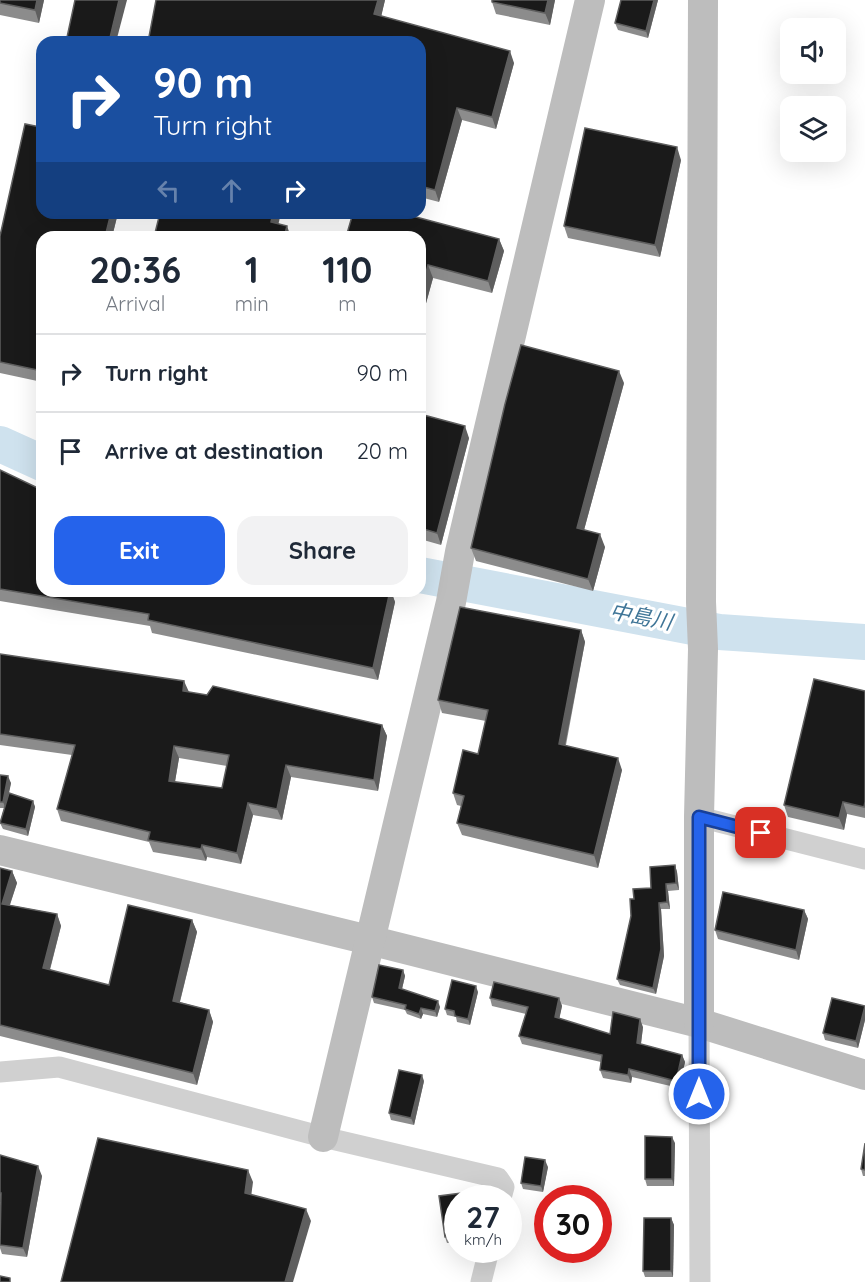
<!DOCTYPE html>
<html lang="en">
<head>
<meta charset="utf-8">
<style>
  body { margin:0; font-family:Quicksand,"Noto Sans JP",sans-serif; background:#f2f2f3; color:#1f2937; height:100vh; display:flex; flex-direction:column; font-size:22px; white-space:nowrap }
  * { box-sizing:border-box; margin:0 }
  p { font-size:20px; color:#747a83 }
  .icon { flex:none; width:33px; height:33px; fill:none; stroke:currentColor; stroke-width:2; stroke-linecap:round; stroke-linejoin:round }
  .map { position:relative; flex:1; overflow:hidden }
  .panel { position:absolute; left:36px; top:231px; width:390px; height:366px; display:flex; flex-direction:column; background:#fff; border-radius:18px; box-shadow:0 6px 24px #0002 }
  .panel>* { flex:none }
  .guide { position:absolute; left:36px; top:36px; width:390px; height:183px; border-radius:18px; box-shadow:0 6px 24px #0002; background:#1a4fa0; color:#fff; overflow:hidden }
  .fabs { position:absolute; left:780px; top:18px; display:grid; gap:12px }
  .fabs a { display:grid; place-items:center; width:66px; height:66px; border-radius:12px; background:#fff; box-shadow:0 6px 24px #0002; font-size:30px }
  .speed { position:absolute; left:444px; top:1185px; display:flex; gap:12px; font-size:30px; font-weight:700; text-align:center }
  .speed>* { display:grid; place-content:center; width:78px; height:78px; border-radius:50%; background:#fff; box-shadow:0 6px 24px #0002; line-height:1 }
  .speed small { font-size:15px; font-weight:400 }
  .speed .limit { border:9px solid #d22; background:#fff; color:#111 }
  .pin { position:absolute; display:grid; place-items:center; width:51px; height:51px; color:#fff; margin:-26px; border-radius:12px; box-shadow:0 3px 9px #0006 }
  .me { position:absolute; width:66px; margin:-33px; rotate:0deg; stroke-linejoin:round; filter:drop-shadow(0 0 4px #0008) }
  .turn { display:flex; align-items:center; gap:21px; height:126px; padding:0 18px; font-size:27px }
  .turn .icon { width:78px; height:78px; stroke-width:2.5 }
  .turn b { display:block; font-size:42px; line-height:51px }
  .lanes { display:flex; align-items:center; height:57px; padding:0 18px; background:#0003; justify-content:center; gap:30px; direction:ltr }
  .lanes .off { opacity:.35 }
  .eta { display:flex; justify-content:space-evenly; align-items:center; height:102px; text-align:center }
  .eta b { font-size:36px; font-weight:800; line-height:42px }
  .cta { display:flex; gap:12px; margin-top:auto; padding:12px 18px }
  .cta a { flex:1; height:69px; border-radius:18px; background:#2563eb; color:#fff; font-size:24px; font-weight:800; line-height:69px; text-align:center }
  .cta a+a { background:#f2f2f3; color:#1f2937 }
  ul { padding:0; list-style:none }
  li { display:flex; align-items:center; gap:18px; height:78px; padding:0 18px; border-top:2px solid #e0e1e3 }
  li div { flex:1 }
  li b { display:block; font-size:22px }
  li em { font-style:normal }
  .map>svg:first-child { display:block }
</style>
</head>
<body>
<div class="map">
<svg width="865" height="1282" viewBox="0 0 865 1282">
  <rect width="100%" height="100%" fill="#fff"/>
  <g fill="none" stroke-linecap="round" stroke-linejoin="round">
    <g stroke="#cfe2ee" stroke-width="36">
      <polyline points="0,444 42,463"/>
      <polyline points="420,575 719,632 865,642"/>
    </g>
    <g stroke="#d0d0d0" stroke-width="21">
      <polyline points="699,817 865,859"/>
      <polyline points="699,1023 700,1282"/>
      <polyline points="0,1072 59,1067 323,1137 498,1178 504,1187 501,1198"/>
      <polyline points="481,1282 489,1250"/>
    </g>
    <g stroke="#bdbdbd" stroke-width="30">
      <polyline points="0,850 369,940 699,1023 865,1075"/>
      <polyline points="699,1023 699,817 703,649 701,602 703,0"/>
      <polyline points="323,1137 451,602 460,552 590,0"/>
    </g>
  </g>
  <g fill="#8c8c8c" fill-rule="evenodd">
    <polygon points="0,0 44,0 39,23 0,15"/>
    <polygon points="385,0 381,16 514,63 496,129 462,120 439,202 420,197 420,42 148,42"/>
    <polygon points="555,0 550,25 496,14 492,2"/>
    <polygon points="658,0 648,38 618,30 615,23"/>
    <polygon points="40,127 42,213 118,213 112,237 42,237 42,382 0,373 0,236"/>
    <polygon points="681,160 660,257 568,238 564,226"/>
    <polygon points="420,237 499,239 504,251 492,293 433,278 420,325"/>
    <polygon points="624,383 584,530 605,547 593,591 476,561 471,548"/>
    <polygon points="420,414 469,438 441,545 420,539"/>
    <polygon points="0,470 42,591 391,591 395,602 378,680 152,633 150,626 0,601"/>
    <polygon points="581,630 585,642 566,745 622,770 598,868 462,835 457,823 461,806 457,805 453,793 478,754 486,721 442,713 438,700"/>
    <path d="M0,654L188,692L382,725L387,736L378,791L291,777L282,820L253,815L241,864L207,857L206,861L153,852L149,842L61,821L57,809L72,755L0,745ZM179,758L227,766L222,788L175,782Z"/>
    <polygon points="865,691 865,818 847,814 844,830 788,817 784,805"/>
    <polygon points="0,775 11,783 8,795 33,801 35,807 28,836 3,829 0,823 4,808 0,808"/>
    <polygon points="675,865 677,872 679,890 668,891 670,909 661,909 664,956 656,994 620,985 617,979 631,916 634,899 651,888"/>
    <polygon points="0,868 12,871 17,883 10,905 57,914 61,926 50,970 109,985 192,920 197,932 180,1002 209,1010 213,1022 197,1085 0,1036"/>
    <polygon points="804,910 808,919 799,960 718,939 715,930"/>
    <polygon points="403,970 405,976 402,989 440,1007 437,1017 423,1014 421,1019 407,1014 405,1010 374,1003 372,997"/>
    <polygon points="478,992 470,1025 457,1022 456,1017 447,1015 445,1009"/>
    <polygon points="490,998 559,998 562,1006 559,1019 610,1034 643,1027 641,1044 682,1055 685,1062 679,1088 632,1077 631,1083 603,1078 600,1070 601,1062 522,1044 519,1036 526,1014 492,1006"/>
    <polygon points="865,1006 865,1020 858,1048 825,1040 823,1033"/>
    <polygon points="424,1081 414,1125 391,1120 389,1113"/>
    <polygon points="675,1143 674,1186 647,1186 645,1179"/>
    <polygon points="865,1143 865,1176 863,1176 861,1169"/>
    <polygon points="0,1155 42,1176 27,1257 2,1254 0,1248 1,1202 0,1202"/>
    <polygon points="548,1167 543,1192 523,1189 521,1183"/>
    <polygon points="458,1198 458,1242 447,1243 445,1237"/>
    <polygon points="671,1218 674,1225 673,1277 645,1277 643,1271"/>
  </g>
  <g fill="#5f5f5f">
    <polygon points="37,0 44,0 39,23 35,10"/>
    <polygon points="119,0 127,0 116,42 109,42"/>
    <polygon points="378,0 385,0 379,26 374,14"/>
    <polygon points="548,0 555,0 550,25 545,13"/>
    <polygon points="654,0 658,0 648,38 646,31"/>
    <polygon points="510,51 514,63 496,129 492,117"/>
    <polygon points="457,108 462,120 439,202 435,190"/>
    <polygon points="677,147 681,160 660,257 655,245"/>
    <polygon points="111,213 118,213 112,237 105,237"/>
    <polygon points="273,213 281,213 276,234 271,222"/>
    <polygon points="287,226 291,237 284,237"/>
    <polygon points="499,239 504,251 492,293 488,281"/>
    <polygon points="428,265 433,278 420,325 420,296"/>
    <polygon points="619,371 624,383 581,541 577,528"/>
    <polygon points="465,426 469,438 441,545 437,533"/>
    <polygon points="600,534 605,547 593,591 588,579"/>
    <polygon points="390,591 391,591 395,602 378,680 373,668"/>
    <polygon points="581,630 585,642 563,756 559,744"/>
    <polygon points="184,681 189,692 183,691"/>
    <polygon points="382,725 387,736 378,791 374,780"/>
    <polygon points="174,746 179,758 173,793 169,781"/>
    <polygon points="618,758 622,770 598,868 594,855"/>
    <polygon points="286,765 291,777 282,820 277,809"/>
    <polygon points="8,776 11,783 6,809 3,802"/>
    <polygon points="33,801 35,807 28,836 26,829"/>
    <polygon points="843,802 847,814 844,830 839,818"/>
    <polygon points="248,803 253,815 241,864 237,853"/>
    <polygon points="202,845 207,857 206,861 201,849"/>
    <polygon points="675,865 677,872 679,890 676,883"/>
    <polygon points="12,871 17,883 6,916 2,904"/>
    <polygon points="666,884 668,891 670,909 667,902"/>
    <polygon points="659,903 661,909 664,956 656,994 653,988"/>
    <polygon points="804,910 808,919 799,960 796,950"/>
    <polygon points="57,914 61,926 47,980 43,968"/>
    <polygon points="192,920 197,932 177,1013 173,1001"/>
    <polygon points="403,970 405,976 401,993 399,988"/>
    <polygon points="476,986 478,992 470,1025 468,1019"/>
    <polygon points="559,998 562,1006 558,1025 555,1017"/>
    <polygon points="438,1001 440,1007 437,1017 435,1011"/>
    <polygon points="865,1006 865,1020 858,1048 856,1041"/>
    <polygon points="421,1008 423,1014 421,1019 419,1014"/>
    <polygon points="209,1010 213,1022 197,1085 193,1073"/>
    <polygon points="640,1019 643,1027 640,1051 637,1043"/>
    <polygon points="682,1055 685,1062 679,1088 676,1081"/>
    <polygon points="629,1069 632,1077 631,1083 628,1075"/>
    <polygon points="422,1075 424,1081 414,1125 411,1118"/>
    <polygon points="672,1137 675,1143 674,1186 672,1179"/>
    <polygon points="545,1160 548,1167 543,1192 541,1186"/>
    <polygon points="38,1166 42,1176 27,1257 23,1248"/>
    <polygon points="248,1170 253,1182 250,1205 245,1193"/>
    <polygon points="306,1209 311,1221 293,1282 285,1282"/>
    <polygon points="671,1218 674,1225 673,1277 671,1271"/>
  </g>
  <g fill="#1a1a1a" stroke="#5f5f5f" stroke-width="1.5" fill-rule="evenodd">
    <polygon points="0,0 37,0 35,10 0,3"/>
    <polygon points="75,0 119,0 109,42 66,42"/>
    <polygon points="156,0 378,0 374,14 510,51 492,117 457,108 435,190 420,186 420,42 148,42"/>
    <polygon points="492,0 548,0 545,13 492,2"/>
    <polygon points="621,0 654,0 646,31 615,23"/>
    <polygon points="42,121 42,213 111,213 105,237 42,237 42,371 0,362 0,236 25,124 40,127"/>
    <polygon points="585,128 677,147 655,245 564,226"/>
    <polygon points="160,213 273,213 271,222 287,226 284,237 154,237"/>
    <polygon points="353,213 401,213 499,239 488,281 428,265 420,296 420,237 346,237"/>
    <polygon points="521,345 619,371 577,528 600,534 588,579 471,548 505,404"/>
    <polygon points="420,414 465,426 437,533 420,528"/>
    <polygon points="0,470 42,490 42,591 390,591 373,668 148,620 149,614 0,589"/>
    <polygon points="460,607 581,630 559,744 618,758 594,855 457,823 464,796 453,793 463,750 478,754 488,710 438,700"/>
    <path d="M0,654L184,681L183,691L207,695L213,686L382,725L374,780L286,765L277,809L248,803L237,853L202,845L201,849L148,840L150,832L57,809L75,745L0,734ZM174,746L229,755L222,788L169,781Z"/>
    <polygon points="814,679 865,691 865,802 864,807 843,802 839,818 784,805"/>
    <polygon points="0,775 8,776 3,802 0,802"/>
    <polygon points="9,793 33,801 26,829 0,823"/>
    <polygon points="675,865 676,883 666,884 667,902 659,903 661,949 653,988 617,979 631,916 630,899 634,899 633,889 651,888 650,867"/>
    <polygon points="0,868 12,871 2,904 57,914 43,968 109,985 128,905 192,920 173,1001 209,1010 193,1073 0,1025"/>
    <polygon points="723,892 804,910 796,950 715,930"/>
    <polygon points="379,965 403,970 399,988 438,1001 435,1011 421,1008 419,1014 405,1009 406,1005 372,997"/>
    <polygon points="452,980 476,986 468,1019 455,1016 454,1011 445,1009"/>
    <polygon points="494,982 559,998 555,1017 610,1034 613,1012 640,1019 637,1043 682,1055 676,1081 629,1069 628,1075 600,1070 602,1055 519,1036 528,1007 490,998"/>
    <polygon points="832,998 865,1006 856,1041 823,1033"/>
    <polygon points="399,1070 422,1075 411,1118 389,1113"/>
    <polygon points="645,1136 672,1137 672,1179 645,1179"/>
    <polygon points="98,1138 248,1170 245,1193 306,1209 285,1282 61,1282"/>
    <polygon points="865,1143 865,1170 861,1169"/>
    <polygon points="0,1155 38,1166 23,1248 0,1245 1,1193 0,1193"/>
    <polygon points="525,1157 545,1160 541,1186 521,1183"/>
    <polygon points="469,1192 470,1198 458,1198 458,1235 445,1237 439,1196"/>
    <polygon points="644,1218 671,1218 671,1271 643,1271"/>
    <polygon points="0,1276 10,1278 10,1282 0,1282"/>
  </g>
  <g fill="none" stroke-linecap="round" stroke-linejoin="round">
    <g stroke="#184099" stroke-width="15">
      <polyline id="route" points="699,1094 699,817 761,833"/>
    </g>
    <use href="#route" stroke="#2563eb" stroke-width="10"/>
  </g>
  <g text-anchor="middle" stroke-width="6" stroke-linejoin="round" paint-order="stroke">
    <g font-size="21" font-style="italic" fill="#3f7597" stroke="#fff">
      <text transform="translate(641 617) rotate(11)" y="7">中島川</text>
    </g>
  </g>
</svg>
<div class="fabs">
<a><svg class="icon" aria-label="sound" viewBox="0 0 24 24"><path d="M4 9h4l5-4v14l-5-4H4zM17 9q2 3 0 6"/></svg></a>
<a><svg class="icon" aria-label="layers" viewBox="0 0 24 24"><path d="M12 4l9 5-9 5-9-5zM3 14l9 5 9-5"/></svg></a>
</div>
<div class="speed"><div>27<small>km/h</small></div><div class="limit">30</div></div>
<div class="pin" style="left:761px;top:833px;background:#d93025"><svg class="icon" aria-label="arrive" viewBox="0 0 24 24"><path d="M6 21V4h12l-3 4 3 4H6"/></svg></div>
<svg class="me" style="left:699px;top:1094px" viewBox="-20 -20 40 40"><circle r="17" fill="#2563eb" stroke="#fff" stroke-width="3"/><path d="M0-11L8 9 0 5-8 9z" fill="#fff"/></svg>
<div class="guide">
<div class="turn"><svg class="icon" aria-label="right" viewBox="0 0 24 24"><path d="M7 20v-9h11M14 6l5 5-5 5"/></svg><div><b>90 m</b>Turn right</div></div>
<div class="lanes"><svg class="icon off" aria-label="left" viewBox="0 0 24 24"><path d="M17 20v-9H6M10 6l-5 5 5 5"/></svg><svg class="icon off" aria-label="ahead" viewBox="0 0 24 24"><path d="M12 20V5M6 11l6-6 6 6"/></svg><svg class="icon" aria-label="right" viewBox="0 0 24 24"><path d="M7 20v-9h11M14 6l5 5-5 5"/></svg></div>
</div>
<section class="panel">
<div class="eta">
<div><b>20:36</b><p>Arrival</p></div>
<div><b>1</b><p>min</p></div>
<div><b>110</b><p>m</p></div>
</div>
<ul>
<li><svg class="icon" aria-label="right" viewBox="0 0 24 24"><path d="M7 20v-9h11M14 6l5 5-5 5"/></svg><div><b>Turn right</b></div><em>90 m</em></li>
<li><svg class="icon" aria-label="arrive" viewBox="0 0 24 24"><path d="M6 21V4h12l-3 4 3 4H6"/></svg><div><b>Arrive at destination</b></div><em>20 m</em></li>
</ul>
<div class="cta"><a>Exit</a><a>Share</a></div>
</section>
</div>
</body>
</html>
